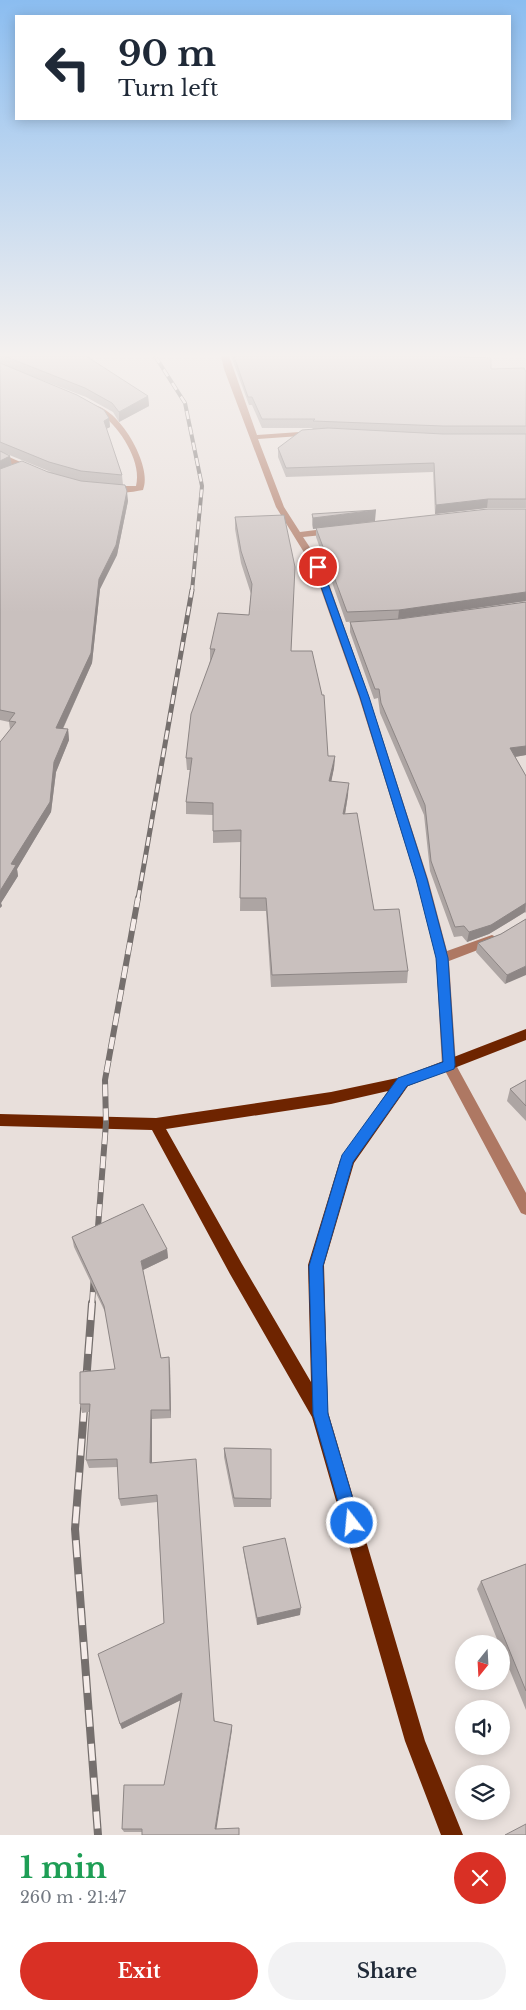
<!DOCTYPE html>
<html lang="en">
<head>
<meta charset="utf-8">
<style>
  body { margin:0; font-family:"Libre Baskerville",serif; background:#f2f2f3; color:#1f2937; height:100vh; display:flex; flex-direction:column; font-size:19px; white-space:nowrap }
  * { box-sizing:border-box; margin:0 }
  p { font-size:16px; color:#747a83 }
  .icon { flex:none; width:28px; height:28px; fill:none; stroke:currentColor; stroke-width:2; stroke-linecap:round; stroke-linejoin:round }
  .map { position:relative; height:1835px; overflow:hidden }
  .sheet { display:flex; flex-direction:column; background:#fff; flex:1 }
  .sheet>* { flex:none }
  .hud { position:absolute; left:15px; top:15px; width:496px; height:105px; border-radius:0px; box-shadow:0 2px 12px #0003; background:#fff; color:#1f2937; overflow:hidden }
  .needle { width:32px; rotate:198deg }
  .buttons { position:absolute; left:455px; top:1635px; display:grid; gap:10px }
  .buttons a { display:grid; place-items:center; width:55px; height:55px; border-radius:50%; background:#fff; box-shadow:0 2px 12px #0003; font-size:25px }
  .pin { position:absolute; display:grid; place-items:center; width:42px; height:42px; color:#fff; margin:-21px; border:2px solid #fff; border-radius:50%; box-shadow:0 1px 5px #0007 }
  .me { position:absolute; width:55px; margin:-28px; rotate:344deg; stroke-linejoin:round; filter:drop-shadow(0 0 4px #0008) }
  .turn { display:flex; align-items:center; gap:18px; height:105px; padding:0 20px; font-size:22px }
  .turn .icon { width:65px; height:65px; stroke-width:2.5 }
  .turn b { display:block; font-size:35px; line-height:42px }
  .round { display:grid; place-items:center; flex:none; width:52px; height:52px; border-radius:26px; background:#f2f2f3 }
  .summary { display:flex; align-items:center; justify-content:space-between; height:85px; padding:0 20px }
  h1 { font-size:30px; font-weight:700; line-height:38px; color:#1e9e55 }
  .button { display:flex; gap:10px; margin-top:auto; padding:10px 20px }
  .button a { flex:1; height:58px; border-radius:30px; background:#d93025; color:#fff; font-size:20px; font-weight:700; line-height:58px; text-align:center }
  .button a+a { background:#f2f2f3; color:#1f2937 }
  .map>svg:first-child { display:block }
</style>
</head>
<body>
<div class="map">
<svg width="526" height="1835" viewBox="0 0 526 1835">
  <rect width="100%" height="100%" fill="#e8dfdb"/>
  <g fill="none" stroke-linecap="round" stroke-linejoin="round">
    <g fill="#ae7863" fill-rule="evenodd">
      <polygon points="221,356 229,356 257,435 314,431 318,433 314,435 258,439 284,507 300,532 332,528 336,531 332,534 303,537 323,567 369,697 428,879 447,951 492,935 496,937 498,940 496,943 449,961 456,1065 526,1193 526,1215 521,1213 442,1065 436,958 416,879 359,697 313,567 276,507 224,369"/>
      <path d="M90,405C117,403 154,467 143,490C133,492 116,495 107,489L111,486H136C142,464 123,433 107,419C103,414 96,412 90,409Z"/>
      <polygon points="0,453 34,468 35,470 31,472 19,469 0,458"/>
    </g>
    <path fill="#6e2400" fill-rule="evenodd" d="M526,1029V1040L408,1086L354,1163L324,1265L328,1412L425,1741L463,1835H441L405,1741L312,1417L230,1274L152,1130L0,1126V1114L156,1118L331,1092L402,1077ZM388,1091L340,1160L308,1265L311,1382L242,1264L166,1129L331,1104Z"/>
    <g stroke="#756f6d" stroke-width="4">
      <polyline id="rail-far3" points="155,356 185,403 202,486 192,591"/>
    </g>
    <g stroke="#756f6d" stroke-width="5">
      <polyline id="rail-far2" points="138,899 192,590"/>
    </g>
    <g stroke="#756f6d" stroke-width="6">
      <g id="rail-far1">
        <polyline points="97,1240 106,1123 105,1080 138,898"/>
        <polyline points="92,1304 94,1274"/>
      </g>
    </g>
    <g stroke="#756f6d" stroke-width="8">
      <polyline id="rail" points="92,1303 75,1529 98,1835"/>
    </g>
    <use href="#rail-far3" stroke="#f5ece9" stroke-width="2.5" stroke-dasharray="8" stroke-linecap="butt"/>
    <use href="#rail-far2" stroke="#f5ece9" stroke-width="3" stroke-dasharray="9" stroke-linecap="butt"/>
    <use href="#rail-far1" stroke="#f5ece9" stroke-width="4.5" stroke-dasharray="12" stroke-linecap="butt"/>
    <use href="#rail" stroke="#f5ece9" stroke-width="5.5" stroke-dasharray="17" stroke-linecap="butt"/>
  </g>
  <g fill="#ada5a3" fill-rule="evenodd">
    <path d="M0,356H90V359L148,396L149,406L119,422L113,412L86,397L0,364L109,418L110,427L106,429L122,475L123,485L128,501L117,555L100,589L92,663L63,729H68L69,740L56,772L51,812L17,869L18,876L1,903L2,906L0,908L10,729L9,722L0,720ZM2,452L51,472L11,465Z"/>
    <polygon points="231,356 425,356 491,369 526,372 526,508 487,508 435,514 433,472 286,477 278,457 278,448 312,429 313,428 262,428 252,405 249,405"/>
    <polygon points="526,509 526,601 398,619 346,622 316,537 316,528 313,529 312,525 312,514 375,521"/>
    <polygon points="235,517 291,651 328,756 335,756 334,768 331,781 348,795 345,814 374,910 408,971 407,983 271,987 266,911 240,911 241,842 213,843 213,815 186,814 186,802 190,770 187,770 186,758 210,661 210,649 249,615 251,594 241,563 235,529"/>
    <polygon points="526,602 526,755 515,757 526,776 526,913 525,912 489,934 467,942 462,936 454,937 430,871 424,815 380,713 378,698 374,699 350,632 350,622 399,619"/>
    <polygon points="526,919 505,984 476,952 478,943 501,934"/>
    <polygon points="526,1080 526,1121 507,1101 510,1089"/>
    <polygon points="72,1237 167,1249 168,1258 143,1270 161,1358 170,1366 171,1418 152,1419 152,1463 215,1721 232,1725 232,1730 142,1832 124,1832 122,1829 164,1785 181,1700 122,1729 120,1724 164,1623 157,1502 121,1506 119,1499 118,1467 89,1468 86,1460 89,1412 82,1413 80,1404 115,1369 106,1314 74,1247"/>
    <polygon points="224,1448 271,1449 271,1507 234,1507 224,1457"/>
    <polygon points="243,1547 300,1615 257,1625 244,1555"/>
    <polygon points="526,1564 526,1710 501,1649 501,1644 499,1644 477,1589 481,1581"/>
  </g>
  <g fill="#8d8685">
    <polygon points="148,396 149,406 119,422 119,412"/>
    <polygon points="109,418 110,427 104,430 104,421"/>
    <polygon points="10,456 12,466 0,471 0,461"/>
    <polygon points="127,491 128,501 117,555 100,589 92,663 58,739 56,728 99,579"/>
    <polygon points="488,499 487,508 435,514 436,505"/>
    <polygon points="376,510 375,521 313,529 313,518"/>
    <polygon points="526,592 526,601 398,619 399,610"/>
    <polygon points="68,729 69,740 56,772 51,812 17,869 18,876 1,903 2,906 0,908 0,891"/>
    <polygon points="526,746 526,755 508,758 510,748"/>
    <polygon points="335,756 334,768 329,793 329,781"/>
    <polygon points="349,783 348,795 343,826 343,814"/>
    <polygon points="526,903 525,912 489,934 467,942 469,932"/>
    <polygon points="526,966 526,975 505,984 507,975"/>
    <polygon points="167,1249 168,1258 143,1270 141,1261"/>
    <polygon points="169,1357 170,1366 171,1418 170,1410"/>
    <polygon points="151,1410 152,1419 152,1471 150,1463"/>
    <polygon points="301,1608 300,1615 257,1625 257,1618"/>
    <polygon points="182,1693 183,1699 122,1729 120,1724"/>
    <polygon points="232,1725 232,1730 216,1832 215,1829"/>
  </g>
  <g fill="#c9c0be" stroke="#8d8685">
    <polygon points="4,356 86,356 148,396 119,412 112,403 85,388"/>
    <polygon points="234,356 425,356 491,358 491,369 524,368 526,372 526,426 443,426 313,421 315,419 262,419 252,397 248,397"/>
    <polygon points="0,363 77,395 104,410 109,418 104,421 122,475 81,471 49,462 0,442"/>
    <polygon points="328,428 443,434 526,434 526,499 488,499 436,505 434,463 286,468 278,448 302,430"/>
    <polygon points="0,451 10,456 0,461"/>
    <polygon points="22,461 48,472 81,481 125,485 127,491 116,545 99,579 91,653 56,728 68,729 54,762 50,802 11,864 16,865 0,891 0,742 16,722 9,721 15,713 0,710 0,469"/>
    <polygon points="488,509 526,509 526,592 399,610 347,612 316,528"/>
    <polygon points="376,510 313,518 312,514"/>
    <polygon points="284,515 295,567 291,651 312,651 322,695 324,695 328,756 335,756 329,781 349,783 343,814 357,813 374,910 399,909 408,971 272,975 266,898 240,898 241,830 213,831 213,803 186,802 192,758 186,758 191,714 215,649 210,649 218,613 249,615 252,584 241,551 235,517"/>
    <polygon points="526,602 526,746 510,748 526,776 526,903 491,925 469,932 464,926 455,927 431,861 425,805 381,703 379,689 375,689 350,622 399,619"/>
    <polygon points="526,919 526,966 507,975 478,943 501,934"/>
    <polygon points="526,1080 526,1106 510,1089"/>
    <polygon points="143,1204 167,1249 141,1261 161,1358 169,1357 170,1410 151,1410 150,1463 196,1459 214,1721 232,1725 215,1829 239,1828 239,1835 142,1835 142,1829 122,1829 124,1785 164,1785 182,1693 120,1724 98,1654 164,1623 157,1495 119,1499 117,1459 86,1460 90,1404 80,1404 80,1372 115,1369 104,1306 72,1237"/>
    <polygon points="224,1448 271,1449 271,1499 234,1498"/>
    <polygon points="285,1538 301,1608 257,1618 243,1547"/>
    <polygon points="526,1564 526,1691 481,1581"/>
    <polygon points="526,1824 526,1835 505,1835"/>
  </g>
  <linearGradient id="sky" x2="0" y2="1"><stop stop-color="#8bbdf0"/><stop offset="0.58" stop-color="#f5f1ef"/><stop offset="1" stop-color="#f5f1ef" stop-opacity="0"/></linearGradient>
  <rect width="526" height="613" fill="url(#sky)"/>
  <polygon fill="#1a73e8" stroke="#114b97" points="315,565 322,567 369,697 427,879 448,958 455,1065 454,1069 407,1086 353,1162 323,1266 328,1414 360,1523 358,1529 352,1531 346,1529 344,1523 313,1414 309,1266 342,1155 398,1078 443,1062 436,958 416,879 360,697 314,567"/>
</svg>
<div class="buttons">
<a><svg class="needle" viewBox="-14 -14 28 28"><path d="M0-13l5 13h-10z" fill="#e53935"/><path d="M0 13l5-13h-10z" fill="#747a83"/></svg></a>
<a><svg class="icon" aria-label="sound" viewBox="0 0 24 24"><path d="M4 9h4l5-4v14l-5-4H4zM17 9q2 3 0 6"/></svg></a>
<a><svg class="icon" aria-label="layers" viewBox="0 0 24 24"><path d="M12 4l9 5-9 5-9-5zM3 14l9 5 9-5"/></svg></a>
</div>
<div class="pin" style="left:318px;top:567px;background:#d93025"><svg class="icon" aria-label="arrive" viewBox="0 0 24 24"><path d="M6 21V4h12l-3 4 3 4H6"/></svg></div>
<svg class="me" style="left:352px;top:1523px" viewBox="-20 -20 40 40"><circle r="17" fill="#1a73e8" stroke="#fff" stroke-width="3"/><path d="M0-11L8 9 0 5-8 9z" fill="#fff"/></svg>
<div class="hud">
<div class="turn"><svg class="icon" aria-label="left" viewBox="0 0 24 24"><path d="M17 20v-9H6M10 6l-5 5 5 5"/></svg><div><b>90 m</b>Turn left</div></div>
</div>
</div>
<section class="sheet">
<div class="summary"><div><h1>1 min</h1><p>260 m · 21:47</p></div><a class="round" style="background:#d93025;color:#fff"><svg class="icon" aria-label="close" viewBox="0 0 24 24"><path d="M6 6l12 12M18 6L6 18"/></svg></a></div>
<div class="button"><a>Exit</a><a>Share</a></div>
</section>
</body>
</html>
